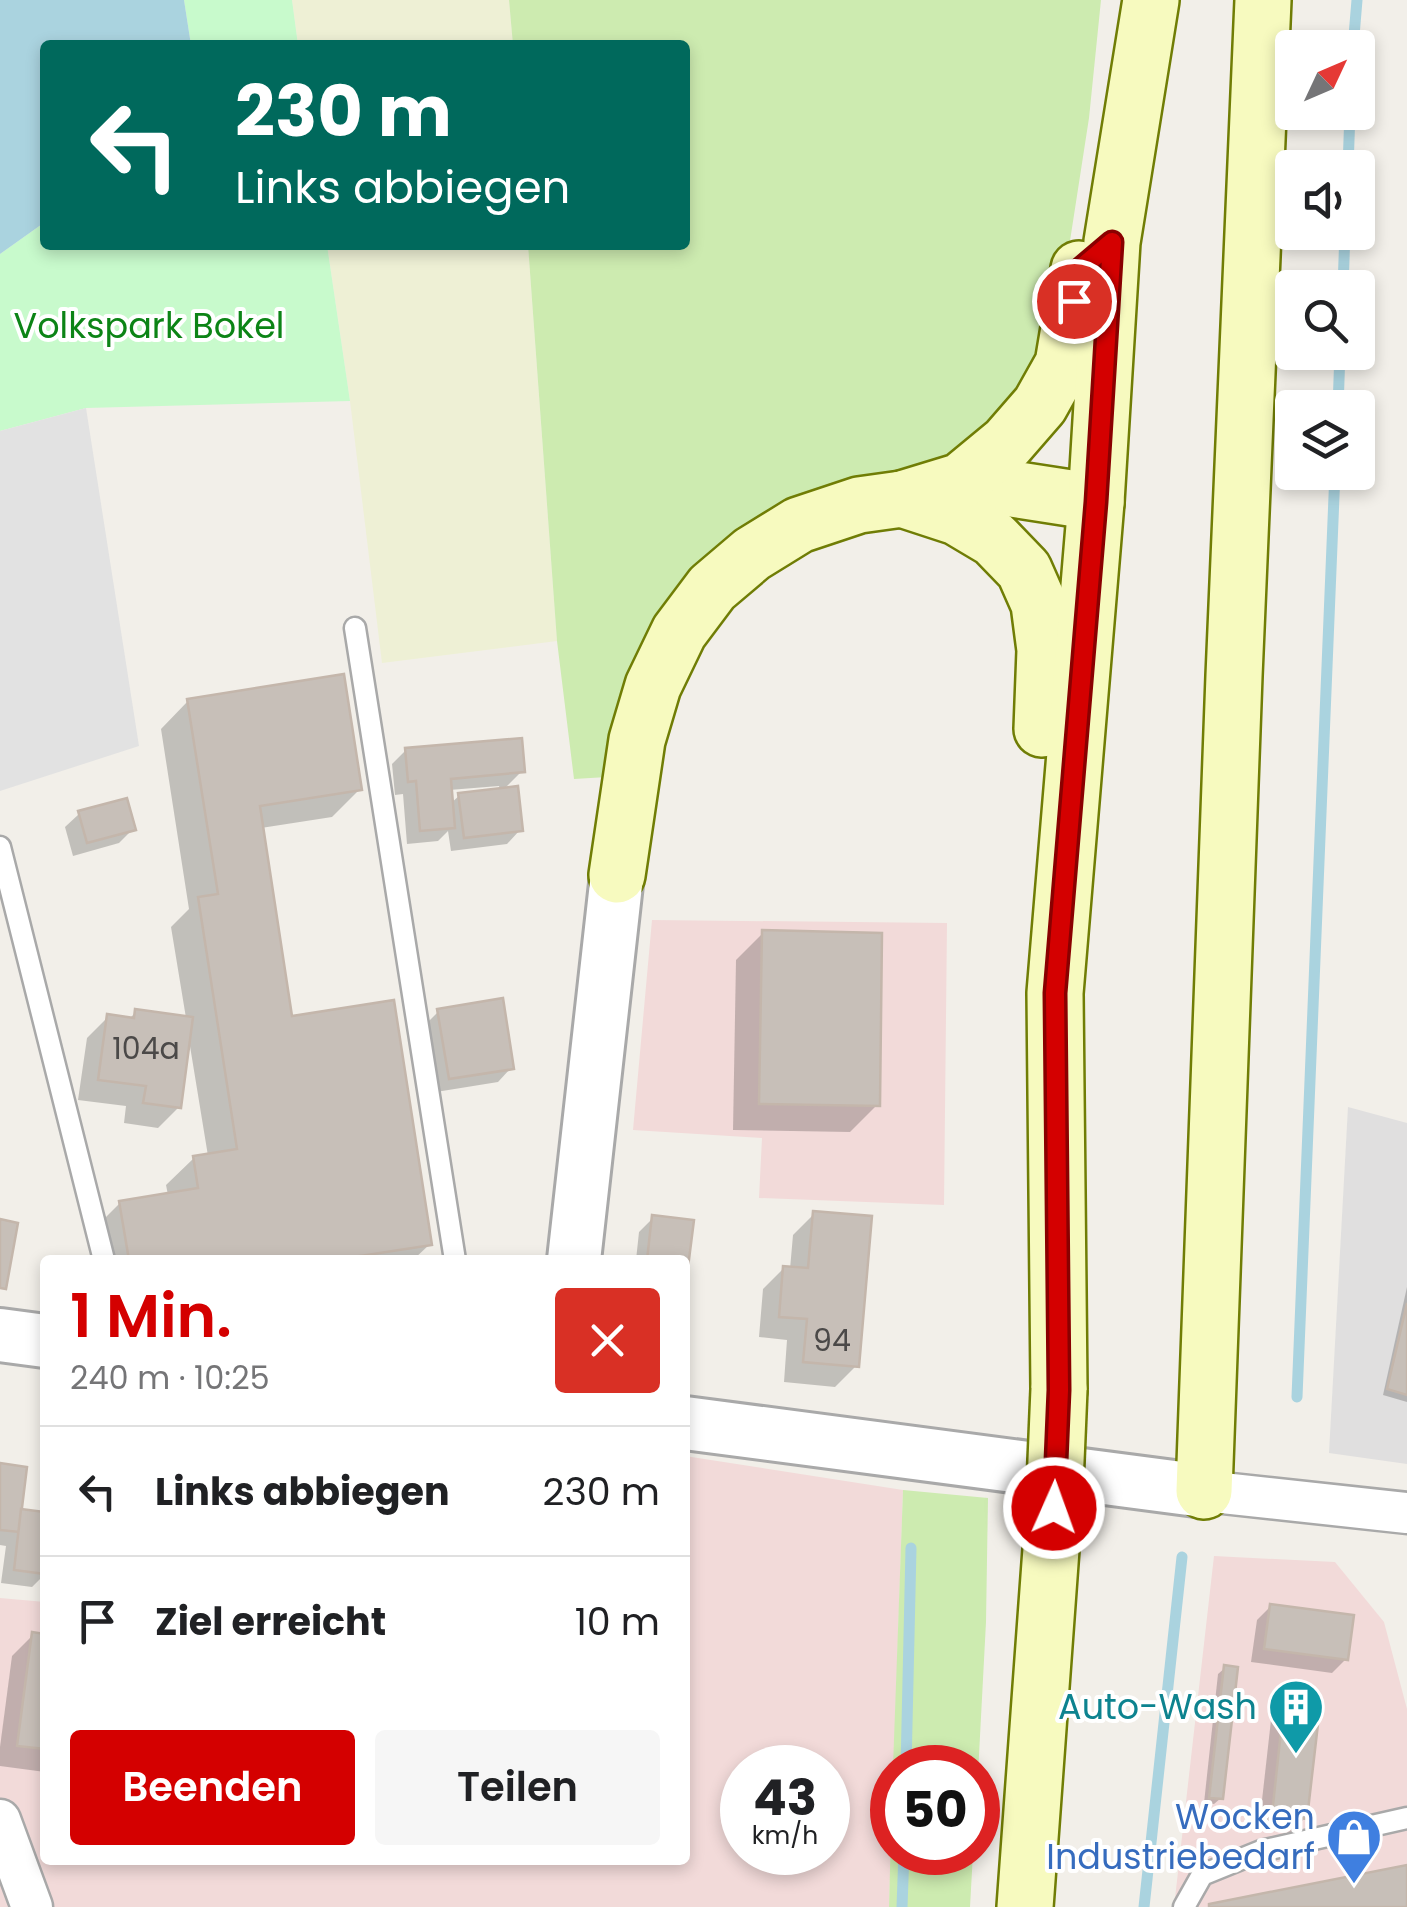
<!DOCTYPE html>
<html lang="de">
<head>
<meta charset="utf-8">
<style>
  body { margin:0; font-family:Poppins,sans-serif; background:#f6f6f6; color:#202124; height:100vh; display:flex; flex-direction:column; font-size:38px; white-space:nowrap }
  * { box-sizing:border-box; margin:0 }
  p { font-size:32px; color:#757577 }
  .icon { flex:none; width:55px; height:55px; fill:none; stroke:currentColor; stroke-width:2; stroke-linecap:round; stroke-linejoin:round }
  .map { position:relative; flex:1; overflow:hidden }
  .panel { position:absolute; left:40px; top:1255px; width:650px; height:610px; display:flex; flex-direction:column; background:#fff; border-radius:10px; box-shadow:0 5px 15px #0003 }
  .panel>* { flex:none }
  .hud { position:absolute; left:40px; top:40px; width:650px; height:210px; border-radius:10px; box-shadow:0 5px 15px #0003; background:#00695c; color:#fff; overflow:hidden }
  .needle { width:65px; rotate:46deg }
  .fabs { position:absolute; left:1275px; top:30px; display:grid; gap:20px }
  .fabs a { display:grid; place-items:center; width:100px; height:100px; border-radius:10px; background:#fff; box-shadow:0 5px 15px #0003; font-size:50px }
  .speed { position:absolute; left:720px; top:1745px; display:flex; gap:20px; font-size:50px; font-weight:700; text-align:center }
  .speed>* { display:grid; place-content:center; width:130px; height:130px; border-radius:50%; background:#fff; box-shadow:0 5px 15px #0003; line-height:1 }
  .speed small { font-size:25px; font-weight:400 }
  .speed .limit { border:15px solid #d22; background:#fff; color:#111 }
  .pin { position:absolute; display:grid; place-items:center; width:85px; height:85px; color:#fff; margin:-42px; border:5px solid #fff; border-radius:50%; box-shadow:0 2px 10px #0007 }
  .me { position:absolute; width:110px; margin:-55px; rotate:2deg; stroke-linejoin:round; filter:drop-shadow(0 0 8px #0008) }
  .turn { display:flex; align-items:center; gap:35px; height:210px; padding:0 30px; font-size:45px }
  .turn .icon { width:130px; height:130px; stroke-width:2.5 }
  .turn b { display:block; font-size:70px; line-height:85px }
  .round { display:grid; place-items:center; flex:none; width:105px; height:105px; border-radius:10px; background:#f6f6f6 }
  .head { display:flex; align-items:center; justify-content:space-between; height:170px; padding:0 30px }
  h1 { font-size:60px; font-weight:600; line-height:75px; color:#d40000 }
  .primary-button { display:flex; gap:20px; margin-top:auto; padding:20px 30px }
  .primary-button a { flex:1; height:115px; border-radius:10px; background:#d40000; color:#fff; font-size:40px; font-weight:600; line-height:115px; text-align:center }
  .primary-button a+a { background:#f6f6f6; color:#202124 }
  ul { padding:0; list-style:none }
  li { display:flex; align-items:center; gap:30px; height:130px; padding:0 30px; border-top:2px solid #e0e0e0 }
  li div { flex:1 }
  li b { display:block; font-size:38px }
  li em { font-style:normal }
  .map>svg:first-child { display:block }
</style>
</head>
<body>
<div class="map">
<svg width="1407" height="1907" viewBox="0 0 1407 1907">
  <rect width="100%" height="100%" fill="#f2efe9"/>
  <polygon fill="#e0dfdf" points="1348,1107 1407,1123 1407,1464 1329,1453"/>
  <g fill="#f2dad9" fill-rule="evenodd">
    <polygon points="652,920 947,923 944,1205 759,1198 762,1138 633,1130"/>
    <path d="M685,1456L903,1490L889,1907H0V1598L45,1602V1860H685ZM742,1768H828V1852H742Z"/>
    <polygon points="1214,1556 1335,1562 1384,1622 1407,1709 1407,1907 1174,1907"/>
  </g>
  <g fill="#eef0d5">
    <polygon points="292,0 509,0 513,45 298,45"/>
    <polygon points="327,245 528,245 557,641 382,663 350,401"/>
  </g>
  <g fill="#cdebb0">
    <polygon points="509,0 1101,0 1089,118 1057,325 1047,360 963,451 796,503 607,777 574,779 557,641 528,245 685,245 685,45 513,45"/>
    <polygon points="903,1490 988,1498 986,1622 978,1774 978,1768 893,1767"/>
    <polygon points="892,1791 892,1852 973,1853 970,1907 889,1907"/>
  </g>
  <g fill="#c8facc">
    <polygon points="184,0 292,0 298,45 191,45"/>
    <polygon points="45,222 45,245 327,245 350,401 86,408 0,431 0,254"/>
  </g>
  <polygon fill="#e2e2e2" points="86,408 139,746 0,791 0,431"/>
  <polygon fill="#aad3df" points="0,0 184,0 191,45 45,45 45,222 0,254"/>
  <g fill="#0003" fill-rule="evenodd">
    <polygon points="188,701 360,789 332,817 261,828 290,1018 430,1244 413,1260 97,1260 93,1230 120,1203 168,1195 166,1185 194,1158 208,1156 189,1040 179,1107 158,1128 124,1123 126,1106 78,1100 87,1038 108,1017 128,1020 136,1012 186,1018 171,927 189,909 161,729"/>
    <path d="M406,750L522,771L503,790L520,830L507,844L451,851L448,831L438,841L407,844L403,794L395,795L392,764ZM499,786L500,790L460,795L450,804L449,790Z"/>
    <polygon points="79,814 133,829 119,843 73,856 65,827"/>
    <polygon points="763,933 877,1105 850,1132 733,1130 736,960"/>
    <polygon points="438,1012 511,1068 498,1082 436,1092 424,1026"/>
    <polygon points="814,1214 856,1366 835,1387 784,1382 787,1340 759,1337 763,1289 784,1268 790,1269 793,1235"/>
    <polygon points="653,1218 691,1222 685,1270 685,1260 636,1260 639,1232"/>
    <polygon points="1407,1287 1407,1402 1383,1395"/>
    <polygon points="0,1466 18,1511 45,1514 45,1574 32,1587 1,1583 6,1546 0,1545"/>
    <polygon points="1271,1606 1346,1659 1332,1673 1251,1662 1257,1620"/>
    <polygon points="33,1635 45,1636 45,1772 0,1766 0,1747 12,1656"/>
    <polygon points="1225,1668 1221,1798 1214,1804 1204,1803 1218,1674"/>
    <polygon points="1286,1697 1305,1818 1291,1832 1259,1827 1272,1711"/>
  </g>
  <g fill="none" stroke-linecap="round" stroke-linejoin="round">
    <g stroke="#aad3df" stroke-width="11">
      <polyline points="1353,48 1357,0"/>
      <polyline points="1348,168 1350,112"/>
      <polyline points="1343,288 1345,232"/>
      <polyline points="1338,408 1340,352"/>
      <polyline points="1297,1397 1335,472"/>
      <polyline points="906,1768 911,1548"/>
      <polyline points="902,1907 904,1852"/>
      <polyline points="1144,1907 1182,1557"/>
    </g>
  </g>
  <g fill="#c7bfb8" stroke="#c4b6ab" stroke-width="2.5">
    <polygon points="344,674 362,790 260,806 292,1016 394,1000 432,1245 334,1260 129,1260 119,1201 198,1188 193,1156 237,1149 198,897 218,894 187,699"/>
    <polygon points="522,738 525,772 451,779 455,828 420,831 416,781 408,782 405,748"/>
    <polygon points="518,786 523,831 464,838 458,793"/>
    <polygon points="127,798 136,830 87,843 78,811"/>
    <polygon points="762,930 882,933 880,1106 759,1104"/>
    <polygon points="503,998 514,1069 449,1079 437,1009"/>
    <polygon points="135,1009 193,1017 181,1108 143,1103 146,1086 98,1080 107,1014 134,1018"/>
    <polygon points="813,1211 872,1216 859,1367 803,1362 807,1319 779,1317 783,1266 808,1268"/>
    <polygon points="652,1215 694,1220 685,1291 685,1260 647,1260"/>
    <polygon points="0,1219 18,1223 6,1289 0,1288"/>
    <polygon points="1407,1303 1407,1395 1387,1389"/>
    <polygon points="0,1463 27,1467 19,1532 0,1530"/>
    <polygon points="21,1509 45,1512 45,1574 14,1570"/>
    <polygon points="1270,1604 1354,1615 1348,1660 1264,1649"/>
    <polygon points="32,1632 45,1634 45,1749 17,1746"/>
    <polygon points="1224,1665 1238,1667 1223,1799 1209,1798"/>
    <polygon points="1285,1694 1321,1698 1307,1819 1272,1814"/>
    <polygon points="1407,1865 1407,1907 1209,1907 1209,1904"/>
  </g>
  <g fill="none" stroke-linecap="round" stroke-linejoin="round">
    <g stroke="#a9a9a9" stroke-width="25">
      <g id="service">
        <polyline points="355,628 455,1260"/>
        <polyline points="0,847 104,1260"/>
        <polyline points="1184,1907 1202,1875 1261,1851 1407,1818"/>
      </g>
    </g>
    <g stroke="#a9a9a9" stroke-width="45">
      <g id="minor">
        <polyline points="1204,1491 1407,1513"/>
        <polyline points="0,1820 32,1907"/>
      </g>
    </g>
    <g stroke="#a9a9a9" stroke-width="58">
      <g id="tertiary">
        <polyline points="574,1260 617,875"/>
        <polyline points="0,1335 45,1341"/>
        <polyline points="685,1423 1204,1491"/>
      </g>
    </g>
    <g stroke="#707d05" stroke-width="60">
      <g id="secondary">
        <polyline points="961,481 1096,502"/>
        <polyline points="902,499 957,517 994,539 1024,570 1039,604 1045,650 1042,729"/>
        <polyline points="617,875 637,740 653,686 679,632 712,588 752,554 799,525 859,505 902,499 961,481 1007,443 1040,405 1063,364 1079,269"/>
        <polyline points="1059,1389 1055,993 1096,502 1112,242 1151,0"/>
        <polyline points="1204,1491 1234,676 1263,0"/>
        <polyline points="1025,1907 1054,1508"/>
      </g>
    </g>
    <use href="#service" stroke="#fff" stroke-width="20"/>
    <use href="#minor" stroke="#fff" stroke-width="40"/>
    <use href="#tertiary" stroke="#fff" stroke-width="52"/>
    <use href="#secondary" stroke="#f7fabf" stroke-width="55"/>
    <g stroke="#707d05" stroke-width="60" stroke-linecap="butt">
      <polyline id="secondary-bridge" points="1054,1508 1059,1389"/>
    </g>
    <use href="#secondary-bridge" stroke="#f7fabf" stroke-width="55"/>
  </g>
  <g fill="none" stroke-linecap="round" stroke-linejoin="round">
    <g stroke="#8a0000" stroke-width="25">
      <polyline id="route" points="1054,1508 1059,1390 1055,993 1096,502 1112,242 1079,270 1074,301"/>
    </g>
    <use href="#route" stroke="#d40000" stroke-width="18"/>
  </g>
  <defs>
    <g id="building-pin" transform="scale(2.875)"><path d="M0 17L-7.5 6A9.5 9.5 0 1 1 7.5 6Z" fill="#0f9aa8" stroke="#fff"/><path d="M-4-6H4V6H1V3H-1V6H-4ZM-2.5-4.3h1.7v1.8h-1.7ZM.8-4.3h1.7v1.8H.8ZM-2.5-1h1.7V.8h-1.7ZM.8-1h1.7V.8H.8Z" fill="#fff"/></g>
    <g id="shop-pin" transform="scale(2.875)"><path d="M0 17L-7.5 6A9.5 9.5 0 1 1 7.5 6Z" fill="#3f7fe0" stroke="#fff"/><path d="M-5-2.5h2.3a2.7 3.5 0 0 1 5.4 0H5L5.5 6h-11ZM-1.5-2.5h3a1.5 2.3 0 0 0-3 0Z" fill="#fff"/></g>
  </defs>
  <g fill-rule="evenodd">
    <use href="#building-pin" x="1296" y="1707"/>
    <use href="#shop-pin" x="1354" y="1837"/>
  </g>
  <g text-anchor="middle" stroke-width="8" stroke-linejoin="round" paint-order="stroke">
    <g font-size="30" fill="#4b4948">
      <text x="146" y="1059">104a</text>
      <text x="832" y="1351">94</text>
    </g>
    <g font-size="35" fill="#0c8416" stroke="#fff">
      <text x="149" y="338">Volkspark Bokel</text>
    </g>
    <g font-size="35" fill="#0d838f" stroke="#fff" text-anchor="end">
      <text x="1257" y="1719">Auto-Wash</text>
    </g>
    <g font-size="35" fill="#366cbe" stroke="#fff" text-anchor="end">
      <text x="1315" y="1829">Wocken<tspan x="1315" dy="40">Industriebedarf</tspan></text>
    </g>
  </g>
</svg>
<div class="fabs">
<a><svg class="needle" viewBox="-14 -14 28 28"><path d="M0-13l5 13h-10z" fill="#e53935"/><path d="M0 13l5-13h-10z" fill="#757577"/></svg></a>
<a><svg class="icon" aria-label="sound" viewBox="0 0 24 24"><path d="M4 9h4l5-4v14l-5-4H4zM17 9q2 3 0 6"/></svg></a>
<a><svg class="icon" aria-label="search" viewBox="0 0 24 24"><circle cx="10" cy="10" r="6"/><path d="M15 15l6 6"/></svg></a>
<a><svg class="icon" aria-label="layers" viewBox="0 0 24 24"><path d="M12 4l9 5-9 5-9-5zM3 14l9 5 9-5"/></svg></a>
</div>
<div class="speed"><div>43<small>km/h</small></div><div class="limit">50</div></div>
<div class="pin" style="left:1074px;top:301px;background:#d93025"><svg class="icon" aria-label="arrive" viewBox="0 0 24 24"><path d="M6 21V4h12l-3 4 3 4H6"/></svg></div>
<svg class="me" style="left:1054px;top:1508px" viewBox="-20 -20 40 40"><circle r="17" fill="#d40000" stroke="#fff" stroke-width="3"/><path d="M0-11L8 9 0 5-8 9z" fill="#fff"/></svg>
<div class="hud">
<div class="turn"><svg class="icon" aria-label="left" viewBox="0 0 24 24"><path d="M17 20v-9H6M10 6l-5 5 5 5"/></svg><div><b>230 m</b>Links abbiegen</div></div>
</div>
<section class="panel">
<div class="head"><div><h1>1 Min.</h1><p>240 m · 10:25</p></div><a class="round" style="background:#d93025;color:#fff"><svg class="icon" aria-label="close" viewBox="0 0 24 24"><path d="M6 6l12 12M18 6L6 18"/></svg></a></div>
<ul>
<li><svg class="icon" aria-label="left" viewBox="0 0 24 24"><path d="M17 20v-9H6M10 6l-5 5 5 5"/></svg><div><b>Links abbiegen</b></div><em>230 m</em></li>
<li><svg class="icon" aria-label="arrive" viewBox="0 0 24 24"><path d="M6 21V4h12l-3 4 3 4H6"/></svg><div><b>Ziel erreicht</b></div><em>10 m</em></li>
</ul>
<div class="primary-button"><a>Beenden</a><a>Teilen</a></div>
</section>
</div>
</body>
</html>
